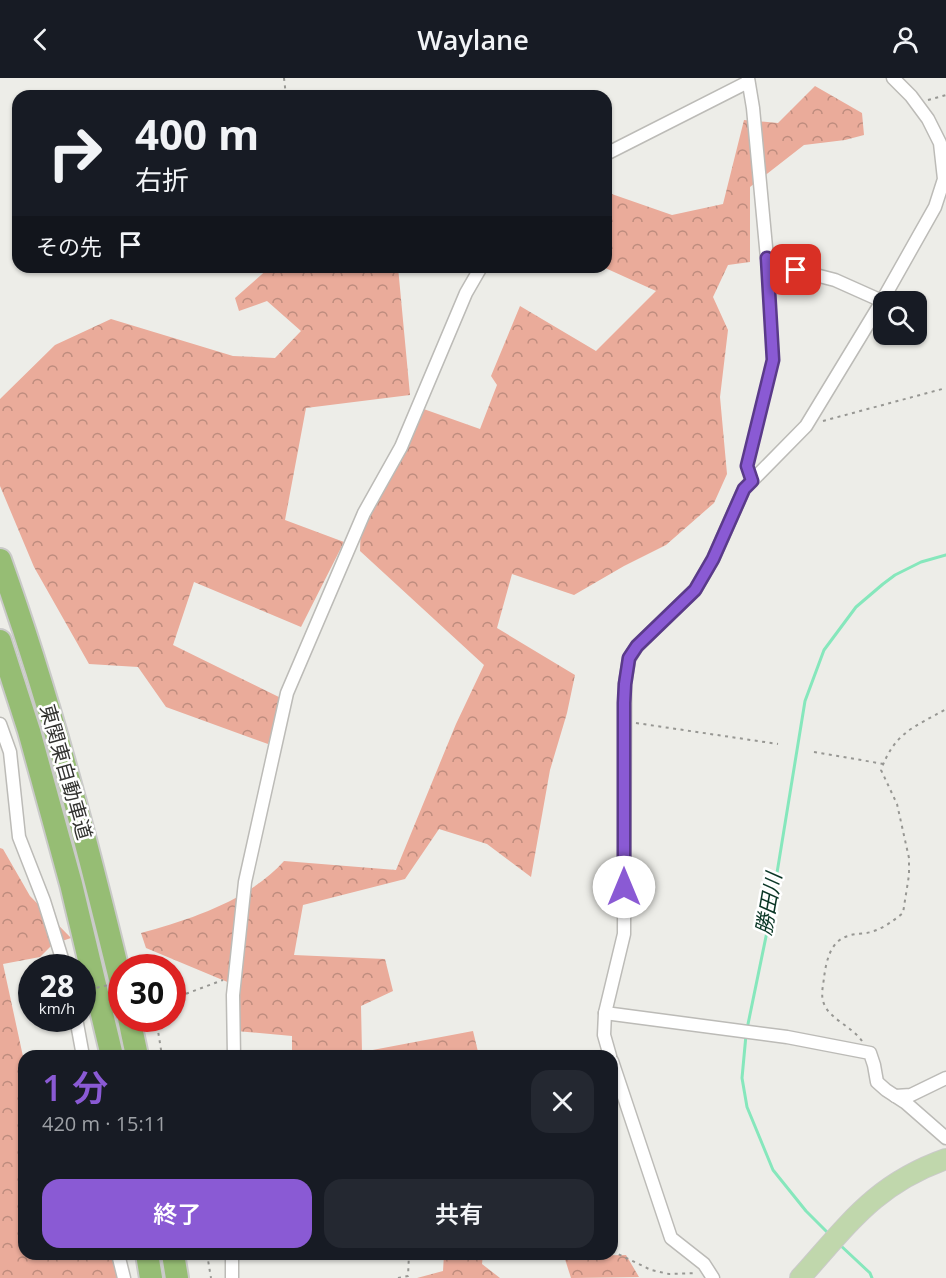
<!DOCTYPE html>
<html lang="ja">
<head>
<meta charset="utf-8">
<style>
  body { margin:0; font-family:"Open Sans","Noto Sans JP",sans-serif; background:#242831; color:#f1f3f6; height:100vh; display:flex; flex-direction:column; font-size:22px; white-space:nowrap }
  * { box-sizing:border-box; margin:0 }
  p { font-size:20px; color:#9ea1a6 }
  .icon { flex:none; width:33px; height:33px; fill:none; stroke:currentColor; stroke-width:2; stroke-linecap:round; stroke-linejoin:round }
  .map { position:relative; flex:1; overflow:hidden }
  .drawer { position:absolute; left:18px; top:972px; width:600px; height:210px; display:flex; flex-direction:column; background:#171b24; border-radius:18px; box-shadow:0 2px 4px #0004 }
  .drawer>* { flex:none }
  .top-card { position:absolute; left:12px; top:12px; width:600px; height:183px; border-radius:18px; box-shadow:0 2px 4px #0004; background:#171b24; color:#f1f3f6; overflow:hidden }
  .buttons { position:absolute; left:873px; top:213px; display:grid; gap:12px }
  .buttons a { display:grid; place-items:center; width:54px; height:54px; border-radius:12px; background:#171b24; box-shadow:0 2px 4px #0004; font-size:30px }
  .speed { position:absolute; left:18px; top:876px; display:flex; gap:12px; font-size:30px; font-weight:700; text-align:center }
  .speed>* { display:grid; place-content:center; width:78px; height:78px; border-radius:50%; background:#171b24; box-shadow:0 2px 4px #0004; line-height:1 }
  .speed small { font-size:15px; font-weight:400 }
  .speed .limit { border:9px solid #d22; background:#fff; color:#111 }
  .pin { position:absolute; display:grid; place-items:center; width:51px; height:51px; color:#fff; margin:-26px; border-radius:12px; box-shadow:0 3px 9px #0006 }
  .me { position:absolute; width:66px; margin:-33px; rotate:0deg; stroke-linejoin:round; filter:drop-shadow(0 0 4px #0008) }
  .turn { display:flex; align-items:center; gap:21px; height:126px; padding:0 24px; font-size:27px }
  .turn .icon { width:78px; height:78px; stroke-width:2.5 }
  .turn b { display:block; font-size:42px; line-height:51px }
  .then { display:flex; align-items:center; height:57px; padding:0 24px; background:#0003; gap:12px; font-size:22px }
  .round { display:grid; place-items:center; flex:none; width:63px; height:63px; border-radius:18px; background:#242831 }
  .overview { display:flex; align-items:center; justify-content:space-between; height:102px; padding:0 24px }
  h1 { font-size:36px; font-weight:600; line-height:45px; color:#8a5ad4 }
  .cta { display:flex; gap:12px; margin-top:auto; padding:12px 24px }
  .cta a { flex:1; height:69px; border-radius:18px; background:#8a5ad4; color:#fff; font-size:24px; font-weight:600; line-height:69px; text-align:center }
  .cta a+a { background:#242831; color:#f1f3f6 }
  header { display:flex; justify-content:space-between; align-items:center; height:78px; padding:0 24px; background:#171b24; font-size:27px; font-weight:600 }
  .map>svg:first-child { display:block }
</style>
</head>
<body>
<header><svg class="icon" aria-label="back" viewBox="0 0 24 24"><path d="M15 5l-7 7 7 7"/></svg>Waylane<svg class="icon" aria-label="person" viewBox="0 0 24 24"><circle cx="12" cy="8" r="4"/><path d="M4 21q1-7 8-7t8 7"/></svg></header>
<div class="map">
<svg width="946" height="1200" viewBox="0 0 946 1200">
  <defs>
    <pattern id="forest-crowns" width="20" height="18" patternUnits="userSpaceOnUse" patternTransform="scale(1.5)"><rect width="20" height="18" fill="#eaab9a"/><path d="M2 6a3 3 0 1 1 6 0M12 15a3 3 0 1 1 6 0" fill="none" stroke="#be8c7e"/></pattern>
  </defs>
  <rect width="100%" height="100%" fill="#edede8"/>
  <g fill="url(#forest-crowns)">
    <path d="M815,8L862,35L864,57L845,62L804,67L750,109V184L728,187L713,219L728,252L720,319L727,396L714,425L666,467L624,488L574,517L512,496L497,550L575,597L567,635L550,692L531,799L487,766L439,751L405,801L303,827L294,877L385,881L393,913L361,928L362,974L473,953L479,978H292V958L236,953L237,908L146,870L141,855C191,841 248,823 284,783L396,792L456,646L484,587L360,473L361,445L418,329L480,351L497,307L491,298L520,228L596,273L656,213L603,189H606V114L672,137L723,126L744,42L778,45Z"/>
    <polygon points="270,189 398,189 410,317 306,330 285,442 344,464 301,549 194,504 173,567 287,623 268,666 166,629 138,589 89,586 34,489 0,408 0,321 55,267 111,241 233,278 275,280 301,253 267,223 239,233 235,220"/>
    <polygon points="0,770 3,771 30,818 71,860 53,866 40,879 3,886 24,983 24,1176 122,1176 124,1200 0,1200"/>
    <polygon points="444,1176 483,1176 482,1186 500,1200 417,1200 443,1193"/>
    <polygon points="626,1177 639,1199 571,1200 564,1178"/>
  </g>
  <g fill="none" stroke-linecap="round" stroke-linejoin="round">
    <g stroke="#86e7bc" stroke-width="3">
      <polyline points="747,951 769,844 805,623 824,572 856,529 883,506 895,497 921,484 946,477"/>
      <polyline points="746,957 742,1000 747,1029 773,1092 806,1133 830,1157"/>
      <polyline points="839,1166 870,1195 872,1200"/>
    </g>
    <g stroke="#bcbbb7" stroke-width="9">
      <polyline id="lane" points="752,402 748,388 773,282 767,180"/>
    </g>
    <g stroke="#bcbbb7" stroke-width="15">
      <g id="street">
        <polyline points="748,0 753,30 767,180 777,187 835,202 882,223"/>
        <polyline points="606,76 748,4"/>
        <polyline points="0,646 10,674 19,759 44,823 65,890"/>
        <polyline points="605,935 787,959 870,975 874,987 877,1004 886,1012 906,1025 946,1060"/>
        <polyline points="76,940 83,978"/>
        <polyline points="234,978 233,917 245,804 287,615 364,435 401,369 466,215 481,189"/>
        <polyline points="610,978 604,957 605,935 624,856 625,606 629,581 637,568 695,512 713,481 744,411 806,348 882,223 935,129 944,101 940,65 928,41 911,18 893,0"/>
        <polyline points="612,983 671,1160 704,1186 713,1200"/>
        <polyline points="895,1018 911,1017 946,1000"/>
        <polyline points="118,1176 124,1200"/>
        <polyline points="232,1200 232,1176"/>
      </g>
    </g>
    <g stroke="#cacac9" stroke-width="22">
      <path id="primary" d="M800,1200C848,1147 875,1106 946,1081"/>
    </g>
    <g stroke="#cacac9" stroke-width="26">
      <g id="highway">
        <path d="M0,482C50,621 87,765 122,909"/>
        <polyline points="0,563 29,653 71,806 112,978"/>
        <polyline points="129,940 137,978"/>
        <polyline points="147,1176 151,1200"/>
        <polyline points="173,1176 177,1200"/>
      </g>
    </g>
    <g stroke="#979793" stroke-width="2" stroke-dasharray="3 4.5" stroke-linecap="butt">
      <polyline points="284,0 286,18"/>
      <polyline points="928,22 946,17"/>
      <polyline points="823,343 946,310"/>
      <polyline points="636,645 778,666"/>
      <polyline points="814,674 884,686"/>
      <polyline points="172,921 223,902"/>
      <polyline points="156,940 162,978"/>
      <path d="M862,963C852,949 831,941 825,928C820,919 823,909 824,900C826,884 830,863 848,858C855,855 864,856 871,854C884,850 893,843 903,835L909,797V780L897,726L881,692C895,654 913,650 946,631"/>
      <polyline points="612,1173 651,1192 669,1196 697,1195"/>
      <polyline points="207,1176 211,1200"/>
      <polyline points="398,1200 408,1198 409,1176"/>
    </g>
    <use href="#lane" stroke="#fff" stroke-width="6"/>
    <use href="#street" stroke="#fff" stroke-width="12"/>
    <use href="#primary" stroke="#c0d7ac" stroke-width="20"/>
    <use href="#highway" stroke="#96bd74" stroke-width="22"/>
    <polyline stroke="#979793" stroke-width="2" stroke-dasharray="3 4.5" stroke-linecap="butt" points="82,913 122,904"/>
  </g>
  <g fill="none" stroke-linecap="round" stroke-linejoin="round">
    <g stroke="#5a3a8a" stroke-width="15">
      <polyline id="route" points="624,809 624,625 625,606 629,580 637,568 695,512 713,481 744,411 752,403 747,388 773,282 767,180 777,187 796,192"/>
    </g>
    <use href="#route" stroke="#8a5ad4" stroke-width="10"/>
  </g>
  <g text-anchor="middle" stroke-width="5" stroke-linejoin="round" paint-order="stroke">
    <g font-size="20" fill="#323230" stroke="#fff">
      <text transform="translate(66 694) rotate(74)" y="7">東関東自動車道</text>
    </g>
    <g font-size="21" font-style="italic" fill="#093625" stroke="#fff">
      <text transform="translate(769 826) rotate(-80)" y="7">勝田川</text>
    </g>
  </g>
</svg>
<div class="buttons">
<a><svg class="icon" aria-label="search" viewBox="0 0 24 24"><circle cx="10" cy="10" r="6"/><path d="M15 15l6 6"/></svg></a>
</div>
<div class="speed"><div>28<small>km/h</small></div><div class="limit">30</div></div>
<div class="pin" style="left:796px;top:192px;background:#d93025"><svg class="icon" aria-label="arrive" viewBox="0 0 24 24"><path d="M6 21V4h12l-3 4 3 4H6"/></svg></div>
<svg class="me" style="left:624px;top:809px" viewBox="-20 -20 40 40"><circle r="19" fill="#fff"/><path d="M0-13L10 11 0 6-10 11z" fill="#8a5ad4"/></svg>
<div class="top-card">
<div class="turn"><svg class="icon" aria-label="right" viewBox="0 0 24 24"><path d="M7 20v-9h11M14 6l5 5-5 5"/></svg><div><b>400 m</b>右折</div></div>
<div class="then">その先<svg class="icon" aria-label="arrive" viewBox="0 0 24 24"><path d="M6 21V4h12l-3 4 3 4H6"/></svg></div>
</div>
<section class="drawer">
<div class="overview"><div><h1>1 分</h1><p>420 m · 15:11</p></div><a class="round"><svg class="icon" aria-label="close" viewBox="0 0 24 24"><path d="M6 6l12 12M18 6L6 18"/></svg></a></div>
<div class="cta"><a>終了</a><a>共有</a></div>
</section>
</div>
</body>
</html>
